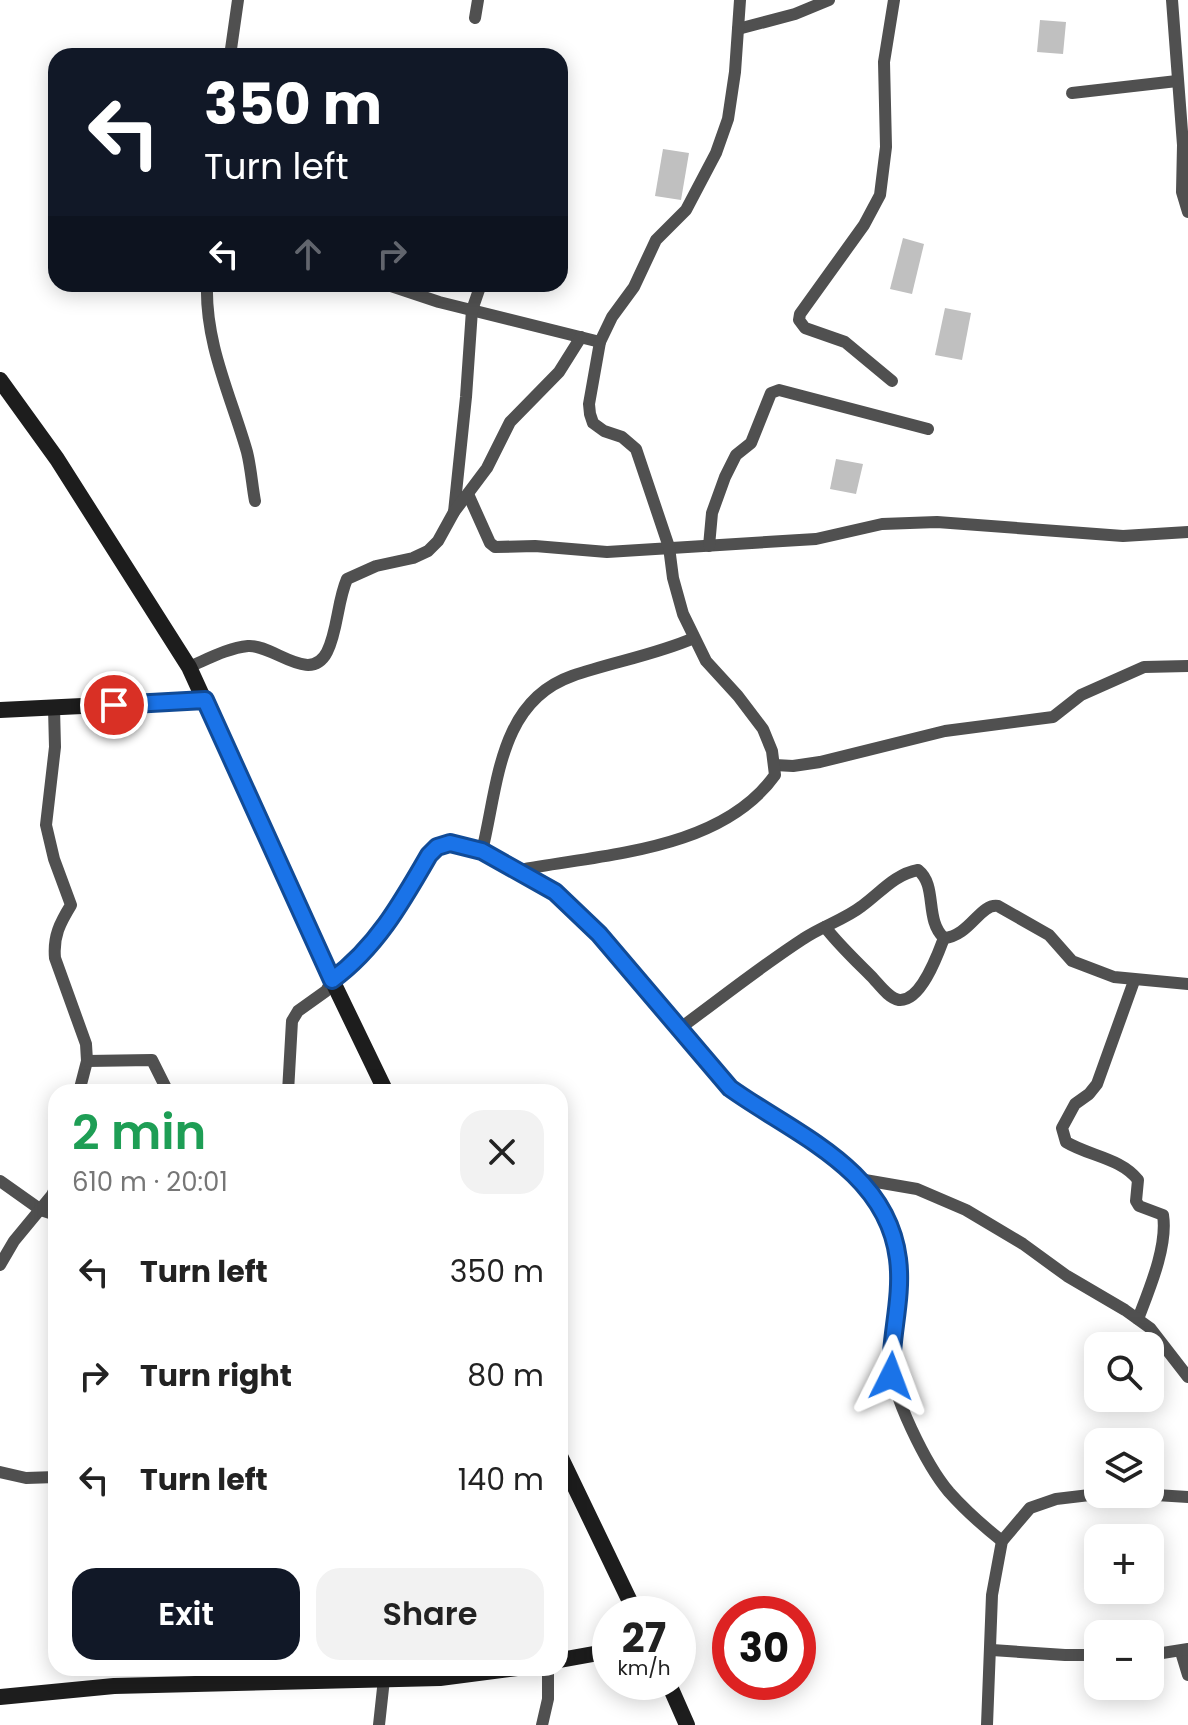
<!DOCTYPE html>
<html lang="en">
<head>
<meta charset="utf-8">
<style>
  body { margin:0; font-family:Poppins,sans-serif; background:#f2f2f2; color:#222; height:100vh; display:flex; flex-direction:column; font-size:30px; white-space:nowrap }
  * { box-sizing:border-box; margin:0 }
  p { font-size:26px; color:#767676 }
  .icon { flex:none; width:44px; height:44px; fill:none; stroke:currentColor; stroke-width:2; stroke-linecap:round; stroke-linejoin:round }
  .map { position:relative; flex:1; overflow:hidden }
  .side { position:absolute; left:48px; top:1084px; width:520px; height:592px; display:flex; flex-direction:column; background:#fff; border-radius:24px; box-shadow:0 4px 20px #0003 }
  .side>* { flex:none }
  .hud { position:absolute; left:48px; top:48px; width:520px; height:244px; border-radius:24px; box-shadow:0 4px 20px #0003; background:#111827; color:#fff; overflow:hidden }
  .fabs { position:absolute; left:1084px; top:1332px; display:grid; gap:16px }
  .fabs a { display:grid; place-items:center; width:80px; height:80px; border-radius:16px; background:#fff; box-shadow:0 4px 20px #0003; font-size:40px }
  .speed { position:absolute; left:592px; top:1596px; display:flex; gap:16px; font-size:40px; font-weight:700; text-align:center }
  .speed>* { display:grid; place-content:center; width:104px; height:104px; border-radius:50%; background:#fff; box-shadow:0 4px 20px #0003; line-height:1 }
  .speed small { font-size:20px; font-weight:400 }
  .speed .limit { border:12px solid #d22; background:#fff; color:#111 }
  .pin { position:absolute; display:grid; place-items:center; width:68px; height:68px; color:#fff; margin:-34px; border:4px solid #fff; border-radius:50%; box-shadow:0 2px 8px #0007 }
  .me { position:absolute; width:88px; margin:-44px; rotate:3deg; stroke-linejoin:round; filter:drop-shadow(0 0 6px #0008) }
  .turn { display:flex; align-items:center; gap:28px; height:168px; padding:0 24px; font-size:36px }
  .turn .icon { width:104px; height:104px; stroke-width:2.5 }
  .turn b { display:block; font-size:56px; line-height:68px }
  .lanes { display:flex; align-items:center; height:76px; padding:0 24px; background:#0003; justify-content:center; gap:40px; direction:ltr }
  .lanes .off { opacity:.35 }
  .round { display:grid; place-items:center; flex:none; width:84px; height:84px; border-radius:24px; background:#f2f2f2 }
  .overview { display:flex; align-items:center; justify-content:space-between; height:136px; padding:0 24px }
  h1 { font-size:48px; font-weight:600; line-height:60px; color:#1e9e55 }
  .action { display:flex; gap:16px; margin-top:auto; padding:16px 24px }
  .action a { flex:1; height:92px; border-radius:24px; background:#111827; color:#fff; font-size:32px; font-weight:600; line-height:92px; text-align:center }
  .action a+a { background:#f2f2f2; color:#222 }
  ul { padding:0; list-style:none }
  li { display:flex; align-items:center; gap:24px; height:104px; padding:0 24px }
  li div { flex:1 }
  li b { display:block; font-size:30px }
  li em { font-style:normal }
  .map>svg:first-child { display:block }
</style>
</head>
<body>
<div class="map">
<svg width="1188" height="1725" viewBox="0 0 1188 1725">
  <rect width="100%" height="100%" fill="#fff"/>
  <g fill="#c0c0c0">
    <polygon points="1040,20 1066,22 1063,54 1037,52"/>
    <polygon points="663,149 689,153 681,200 655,196"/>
    <polygon points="903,238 924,244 912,294 890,289"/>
    <polygon points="945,308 971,313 962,360 935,355"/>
    <polygon points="836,459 863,464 856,494 830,489"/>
  </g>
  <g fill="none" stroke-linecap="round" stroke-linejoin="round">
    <g stroke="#505050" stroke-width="12">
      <polyline points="1172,0 1183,145 1182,192 1188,212"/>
      <polyline points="475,18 478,0"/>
      <polyline points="738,29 795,14 829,0"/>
      <polyline points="230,56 238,0"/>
      <polyline points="1072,93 1177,81"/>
      <path d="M207,284C205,344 231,396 247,452C251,468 252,485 255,501"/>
      <polyline points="385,284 439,302 600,342"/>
      <polyline points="892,381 845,342 805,328 799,320 800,314 864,225 880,195 886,147 884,62 894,0"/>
      <polyline points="468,494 490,543 495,547 535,546 607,552 816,539 882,524 937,522 1123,536 1188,532"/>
      <polyline points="454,512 466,397 472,310 481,284"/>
      <polyline points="709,546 712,513 725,477 736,455 751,443 771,393 779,390 928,429"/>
      <path d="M189,667C208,659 228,648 248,646C273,644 310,685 327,652C338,630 337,602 347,579L376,566L413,558L428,551L438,541L454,512L487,468L510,422L559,372L581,337"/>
      <path d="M54,708L55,747L46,825L54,859L71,905C60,923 53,936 55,958L86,1044L87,1061L79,1092"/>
      <polyline points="775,765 793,766 820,762 945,731 1053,717 1081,695 1144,667 1188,666"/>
      <path d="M482,851C498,787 498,702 572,676C612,662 655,655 694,638"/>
      <path d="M519,870C603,854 721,851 775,775L772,751L763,729L738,696L706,661L683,614L673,578L669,547L636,449L622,437L604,431L593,423L590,414L589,404L600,342L612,317L634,287L656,240L686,210L716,153L728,119L735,72L740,0"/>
      <path d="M825,927C839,945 855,960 871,976C879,984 888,998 899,1000C921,1002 938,954 944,938"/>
      <path d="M944,938C970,936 980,903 998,906L1049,935L1072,961L1114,977L1188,984"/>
      <path d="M1134,981L1097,1084L1089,1094L1075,1104L1062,1128L1066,1142C1089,1156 1121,1158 1138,1180L1136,1201L1139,1206L1163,1215C1168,1246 1149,1290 1138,1319"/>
      <path d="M679,1029C720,999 760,967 803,939C822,926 844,920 862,906C880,893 895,874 918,870C938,886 924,919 944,938"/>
      <polyline points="87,1061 152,1060 168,1092"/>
      <path d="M288,1092L292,1021L298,1011L326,991L332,980L349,967L378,937L429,855C448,837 474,847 495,858C515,868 535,878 553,890C588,914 619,954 645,986C672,1020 698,1059 731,1088C744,1100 761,1107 777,1117C821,1144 865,1175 888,1224C909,1269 892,1314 891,1361C890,1393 927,1466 949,1492C965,1510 983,1526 1002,1541"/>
      <polyline points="859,1179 917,1189 966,1210 1023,1244 1067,1276 1125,1310 1150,1328 1188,1377"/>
      <polyline points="0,1181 41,1210 56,1215"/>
      <polyline points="0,1265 14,1241 52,1195 56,1187"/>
      <polyline points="0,1472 26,1478 56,1477"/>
      <polyline points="1140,1494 1188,1497"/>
      <polyline points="992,1650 1065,1655 1098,1655"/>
      <polyline points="1181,1652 1188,1675"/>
      <polyline points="1150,1655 1188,1649"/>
      <polyline points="379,1725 384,1679"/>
      <polyline points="542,1725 548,1699 548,1668"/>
      <polyline points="987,1725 992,1595 1002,1541 1030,1508 1056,1499 1098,1494"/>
    </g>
    <g stroke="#1d1d1d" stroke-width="16">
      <polyline points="0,380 57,459 189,667 332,980 386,1092"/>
      <polyline points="0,710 205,700"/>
      <polyline points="560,1456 636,1614"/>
      <polyline points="560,1660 610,1651"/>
      <polyline points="668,1682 687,1725"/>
      <polyline points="0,1697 114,1686 440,1678 517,1668"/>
    </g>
  </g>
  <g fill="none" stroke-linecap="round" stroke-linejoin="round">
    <g stroke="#114b97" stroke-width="20">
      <path id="route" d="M114,705L205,700L332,980C376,948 402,902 429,855L437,847L450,843L482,851L555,892L599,934L730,1088C794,1134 887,1169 898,1259C903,1298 890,1337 891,1376"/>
    </g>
    <use href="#route" stroke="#1a73e8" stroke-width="14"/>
  </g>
</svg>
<div class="fabs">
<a><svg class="icon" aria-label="search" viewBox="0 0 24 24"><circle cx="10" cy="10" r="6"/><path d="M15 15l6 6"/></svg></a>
<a><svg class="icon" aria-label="layers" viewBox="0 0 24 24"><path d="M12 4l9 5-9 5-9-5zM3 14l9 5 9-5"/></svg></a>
<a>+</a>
<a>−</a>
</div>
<div class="speed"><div>27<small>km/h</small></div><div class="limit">30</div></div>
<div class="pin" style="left:114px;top:705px;background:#d93025"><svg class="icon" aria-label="arrive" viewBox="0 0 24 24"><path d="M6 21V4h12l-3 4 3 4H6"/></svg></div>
<svg class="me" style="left:891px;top:1376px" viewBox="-20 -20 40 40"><path d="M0-17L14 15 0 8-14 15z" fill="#1a73e8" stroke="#fff" stroke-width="4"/></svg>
<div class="hud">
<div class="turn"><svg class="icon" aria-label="left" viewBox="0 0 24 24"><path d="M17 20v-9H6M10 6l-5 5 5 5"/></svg><div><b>350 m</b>Turn left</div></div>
<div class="lanes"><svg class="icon" aria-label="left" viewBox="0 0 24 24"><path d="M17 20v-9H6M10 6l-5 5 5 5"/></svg><svg class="icon off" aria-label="ahead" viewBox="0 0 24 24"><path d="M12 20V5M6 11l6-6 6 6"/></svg><svg class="icon off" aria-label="right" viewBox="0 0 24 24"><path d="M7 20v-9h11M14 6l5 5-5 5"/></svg></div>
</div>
<section class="side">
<div class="overview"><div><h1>2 min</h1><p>610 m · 20:01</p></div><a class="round"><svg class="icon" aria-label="close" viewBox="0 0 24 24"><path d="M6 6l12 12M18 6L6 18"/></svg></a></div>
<ul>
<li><svg class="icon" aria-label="left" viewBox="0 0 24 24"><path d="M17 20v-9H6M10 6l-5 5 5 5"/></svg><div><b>Turn left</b></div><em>350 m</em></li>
<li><svg class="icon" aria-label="right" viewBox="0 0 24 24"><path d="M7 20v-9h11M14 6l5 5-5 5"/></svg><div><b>Turn right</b></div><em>80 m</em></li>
<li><svg class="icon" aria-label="left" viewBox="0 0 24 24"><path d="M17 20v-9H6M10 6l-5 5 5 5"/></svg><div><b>Turn left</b></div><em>140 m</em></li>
</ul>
<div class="action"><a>Exit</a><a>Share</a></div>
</section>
</div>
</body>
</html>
